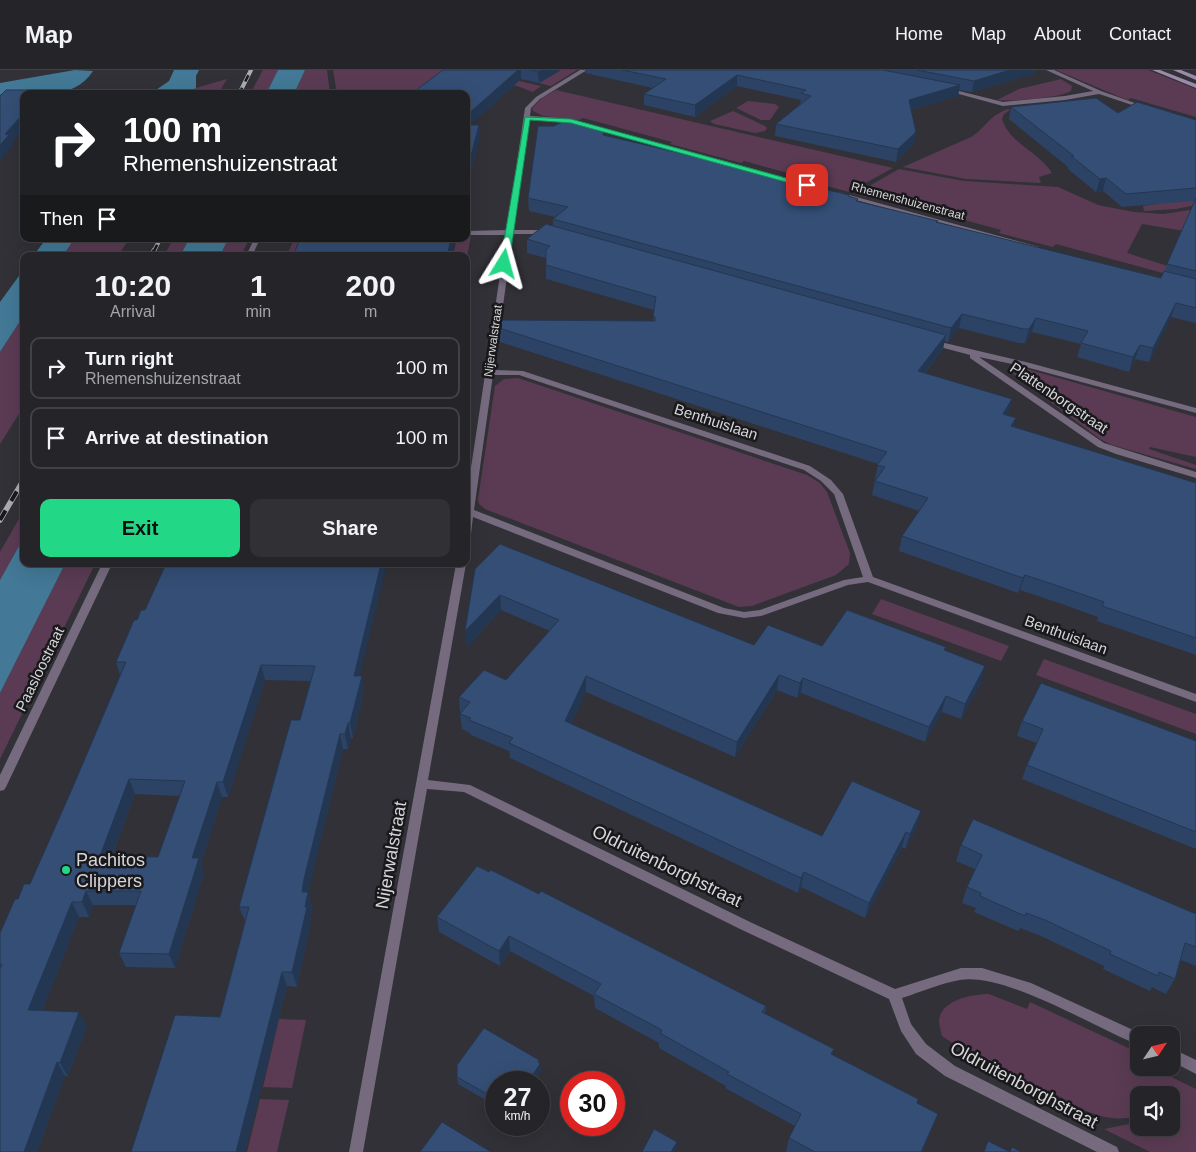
<!DOCTYPE html>
<html lang="en">
<head>
<meta charset="utf-8">
<style>
  body { margin:0; font-family:Arial,sans-serif; background:#313135; color:#f1f3f6; height:100vh; display:flex; flex-direction:column; font-size:19px; white-space:nowrap }
  * { box-sizing:border-box; margin:0 }
  p { font-size:16px; color:#a3a5a8 }
  .icon { flex:none; width:28px; height:28px; fill:none; stroke:currentColor; stroke-width:2; stroke-linecap:round; stroke-linejoin:round }
  .map { position:relative; flex:1; overflow:hidden }
  .details { position:absolute; left:20px; top:182px; width:450px; height:315px; display:flex; flex-direction:column; background:#252529; border-radius:10px; box-shadow:0 5px 20px #0002,0 0 0 1px #424246 }
  .details>* { flex:none }
  .hud { position:absolute; left:20px; top:20px; width:450px; height:152px; border-radius:10px; box-shadow:0 5px 20px #0002,0 0 0 1px #424246; background:#202124; color:#fff; overflow:hidden }
  .needle { width:32px; rotate:55deg }
  .controls { position:absolute; left:1130px; top:956px; display:grid; gap:10px }
  .controls a { display:grid; place-items:center; width:50px; height:50px; border-radius:10px; background:#252529; box-shadow:0 5px 20px #0002,0 0 0 1px #424246; font-size:25px }
  .speed { position:absolute; left:485px; top:1001px; display:flex; gap:10px; font-size:25px; font-weight:700; text-align:center }
  .speed>* { display:grid; place-content:center; width:65px; height:65px; border-radius:50%; background:#252529; box-shadow:0 5px 20px #0002,0 0 0 1px #424246; line-height:1 }
  .speed small { font-size:12px; font-weight:400 }
  .speed .limit { border:8px solid #d22; background:#fff; color:#111 }
  .pin { position:absolute; display:grid; place-items:center; width:42px; height:42px; color:#fff; margin:-21px; border-radius:10px; box-shadow:0 2px 8px #0006 }
  .me { position:absolute; width:55px; margin:-28px; rotate:8deg; stroke-linejoin:round; filter:drop-shadow(0 0 4px #0008) }
  .turn { display:flex; align-items:center; gap:18px; height:105px; padding:0 20px; font-size:22px }
  .turn .icon { width:65px; height:65px; stroke-width:2.5 }
  .turn b { display:block; font-size:35px; line-height:42px }
  .then { display:flex; align-items:center; height:48px; padding:0 20px; background:#0003; gap:10px; font-size:19px }
  .eta { display:flex; justify-content:space-evenly; align-items:center; height:85px; text-align:center }
  .eta b { font-size:30px; font-weight:700; line-height:35px }
  .action { display:flex; gap:10px; margin-top:auto; padding:10px 20px }
  .action a { flex:1; height:58px; border-radius:10px; background:#22d887; color:#111; font-size:20px; font-weight:700; line-height:58px; text-align:center }
  .action a+a { background:#313135; color:#f1f3f6 }
  ul { padding:0; list-style:none }
  li { display:flex; align-items:center; gap:15px; height:62px; margin:0 10px 8px; padding:0 10px; border:2px solid #424246; border-radius:10px }
  li div { flex:1 }
  li b { display:block; font-size:19px }
  li em { font-style:normal }
  header { display:flex; align-items:center; gap:30px; box-sizing:border-box; height:70px; padding:0 25px; background:#252529; border-bottom:1px solid #424246 }
  header strong { font-size:24px }
  nav { display:flex; gap:28px; margin-inline-start:auto; font-size:18px }
  .map>svg:first-child { display:block }
</style>
</head>
<body>
<header>
<strong>Map</strong>
<nav><a>Home</a><a>Map</a><a>About</a><a>Contact</a></nav>
</header>
<div class="map">
<svg width="1196" height="1082" viewBox="0 0 1196 1082">
  <rect width="100%" height="100%" fill="#313137"/>
  <g fill="#5a3b53">
    <polygon points="263,0 278,0 266,24 250,24"/>
    <polygon points="305,0 327,0 330,24 294,24"/>
    <polygon points="333,0 470,0 541,16 533,22 517,16 488,11 428,24 337,24"/>
    <polygon points="561,0 577,0 551,16 539,13"/>
    <polygon points="1056,0 1148,0 1196,19 1196,47 1131,28 1128,30 1120,27"/>
    <polygon points="227,9 218,24 185,24 196,18"/>
    <path d="M1061,9L1072,16L1071,21C1059,28 1011,32 997,30L1019,19Z"/>
    <polygon points="556,20 893,98 849,122 808,111 810,109 744,91 741,93 670,74 672,72 583,48 579,50 543,46 533,41 532,38 542,28"/>
    <polygon points="748,31 775,34 779,37 770,50 761,50 736,38"/>
    <path d="M1008,39L1010,40L1004,44L1002,49C1010,74 1038,81 1052,103L1039,107L1041,113L966,109L903,97L971,67C986,58 988,46 1008,39Z"/>
    <polygon points="733,41 765,56 767,58 765,61 755,63 714,54 710,51"/>
    <polygon points="899,99 964,111 1058,117 1098,135 1134,142 1164,144 1196,139 1196,163 1142,154 1127,183 1183,201 1196,212 1056,174 1053,177 999,163 1001,160 909,135 906,137 855,124"/>
    <polygon points="1196,128 1196,135 1176,139 1144,141 1143,136"/>
    <polygon points="466,166 471,166 467,187 453,186 456,172 307,170 302,185 287,185 294,169 466,169"/>
    <polygon points="74,169 129,169 118,186 63,186"/>
    <polygon points="173,169 189,169 180,186 164,186"/>
    <polygon points="228,169 249,169 241,186 220,186"/>
    <polygon points="24,245 24,336 0,374 0,282"/>
    <polygon points="1023,298 1196,347 1196,387 1150,377 1149,379 1196,395 1196,399 1112,375 1100,369 1012,303 1014,299"/>
    <polygon points="518,308 807,405 820,413 827,422 850,483 849,494 836,505 752,536 739,537 485,439 479,434 478,429 495,316 504,309"/>
    <polygon points="24,440 24,467 0,510 0,482"/>
    <polygon points="65,494 95,494 0,689 0,623"/>
    <polygon points="881,529 1009,576 1001,591 872,544"/>
    <polygon points="1044,589 1196,644 1196,664 1036,605"/>
    <path d="M989,924L1027,939L1030,932L1139,983V998H1162L1161,1002L1196,1019V1082H1150L1104,1059L1139,1052V1058H1171V1025H1139V1046C1101,1055 1079,1037 1048,1020L1045,1029L957,986L960,978L942,966C941,961 939,955 939,950C941,930 973,924 989,924Z"/>
    <polygon points="279,949 306,950 292,1018 263,1017"/>
    <polygon points="260,1029 289,1030 277,1082 247,1082"/>
  </g>
  <g fill="#437996">
    <path d="M75,0L93,1C74,32 31,23 0,26V13Z"/>
    <polygon points="174,0 199,0 196,6 196,18 185,24 150,24 169,11"/>
    <polygon points="278,0 305,0 294,24 266,24"/>
    <polygon points="46,169 74,169 63,186 33,186"/>
    <polygon points="189,169 228,169 220,186 180,186"/>
    <polygon points="24,199 24,245 0,282 0,232"/>
    <polygon points="24,467 24,494 65,494 0,623 0,510"/>
  </g>
  <g fill="none" stroke-linecap="round" stroke-linejoin="round">
    <g fill="#756a7e" fill-rule="evenodd">
      <path d="M580,0H587L540,29L531,38L530,46L563,48L581,53L578,55L563,52L529,50L514,160H541L550,164L547,166L540,164H513L494,300L523,301L810,396L831,410L843,424L873,507L1196,624V632L868,512L848,515L761,546L744,548L718,543L473,447L471,464L466,467V431L506,165H466V161L507,160L525,38L536,27ZM493,305H519L804,400L821,411L834,424L863,507L844,510L760,540L744,542L724,538L474,440Z"/>
      <polygon points="1046,0 1054,0 1101,21 1149,38 1144,39 1099,24 1065,30 1003,36 944,20 947,18 1003,32 1065,26 1093,21"/>
      <polygon points="592,55 816,116 817,117 812,118 590,58 589,57"/>
      <polygon points="834,122 838,122 1039,177 1034,178 834,124"/>
      <polygon points="254,169 260,169 252,186 246,186"/>
      <polygon points="929,270 932,270 1026,292 1196,338 1196,343 1022,296 979,287 1104,373 1196,402 1196,408 1116,384 1098,377 970,288 970,285 929,274"/>
      <polygon points="102,494 112,494 6,717 4,720 0,721 0,705"/>
      <path d="M456,494H466L428,710L470,715L748,851L895,919L961,898H982L1031,913L1144,965H1139V975C1095,958 1005,902 960,910C941,913 921,922 902,928L911,954L926,974L955,996L1117,1077L1119,1082H1097L945,1006L916,984L901,961L889,929L740,859L464,722L427,719L363,1082H349Z"/>
      <polygon points="1171,978 1196,990 1196,1004 1171,991"/>
    </g>
    <g fill="#9b8aa9" fill-rule="evenodd">
      <polygon points="1152,0 1160,0 1196,14 1196,18"/>
      <polygon points="1173,0 1181,0 1196,6 1196,10"/>
    </g>
    <g stroke="#acacb0" stroke-width="4">
      <g id="rail-far2">
        <polyline points="239,24 251,0"/>
        <polyline points="154,181 160,169"/>
      </g>
    </g>
    <g stroke="#acacb0" stroke-width="4.5">
      <g id="rail-far1">
        <polyline points="151,186 154,180"/>
        <polyline points="22,412 24,409"/>
      </g>
    </g>
    <g stroke="#acacb0" stroke-width="5.5">
      <polyline id="rail" points="0,450 23,411"/>
    </g>
    <use href="#rail-far2" stroke="#19191c" stroke-width="2.5" stroke-dasharray="7" stroke-linecap="butt"/>
    <use href="#rail-far1" stroke="#19191c" stroke-width="3" stroke-dasharray="9" stroke-linecap="butt"/>
    <use href="#rail" stroke="#19191c" stroke-width="4" stroke-dasharray="11" stroke-linecap="butt"/>
  </g>
  <g fill="#2d4365" fill-rule="evenodd">
    <polygon points="443,0 561,0 539,13 521,9 470,55 479,55 480,67 466,121 466,24"/>
    <polygon points="585,0 1035,0 1034,4 972,22 959,20 958,26 911,40 914,74 896,92 775,66 776,54 800,34 801,30 737,16 695,47 644,35 644,24 653,18 585,3"/>
    <polygon points="1011,37 1118,43 1196,50 1196,253 1171,247 1149,292 1135,289 1129,302 1077,287 1081,274 1032,262 1025,273 1019,273 959,258 948,272 944,271 943,279 925,303 1009,343 1007,345 1014,357 1196,413 1196,585 1097,551 1098,547 1059,533 1020,520 1018,523 899,481 902,466 919,441 872,425 878,394 500,272 499,258 653,251 654,240 546,209 546,188 527,183 527,169 553,156 553,149 555,147 529,141 528,128 605,65 748,99 748,101 849,125 849,127 858,131 937,153 1161,208 1165,201 1167,194 1195,131 1122,137 1103,121 1096,122 1068,99 1068,97 1009,49"/>
    <polygon points="475,499 754,575 822,576 945,580 981,612 961,649 942,642 925,672 801,623 797,628 777,620 735,687 586,622 571,654 822,766 917,756 905,779 902,777 865,848 801,817 798,823 510,688 509,681 471,665 470,663 462,659 460,644 461,643 460,642 459,627 506,610 550,561 501,540 467,577 465,561"/>
    <path d="M145,540L362,606L364,621L353,668H351L348,679H343L308,822L312,837L310,846L311,851L297,917L287,916L245,1082H131L220,947L245,851L239,837L300,650L311,611L265,610L228,727H222L201,793L204,803L175,898L126,897L119,883L136,835H93L89,847H79L42,941L87,956L68,1006H65L37,1082H0V863L18,829L30,814L72,719L120,605L116,592L137,550ZM135,724L180,726L158,787L112,786Z"/>
    <polygon points="1022,651 1196,671 1196,779 1022,709 1027,695 1037,673 1017,666"/>
    <polygon points="961,775 1196,844 1196,896 1181,890 1175,909 1166,924 1152,917 1150,921 1103,899 1104,896 1039,865 1020,858 1018,861 974,842 976,838 962,833 967,817 975,799 956,791"/>
    <polygon points="437,847 766,936 765,944 832,985 917,1033 932,1058 922,1082 786,1082 789,1068 795,1056 725,1018 726,1016 659,978 659,973 595,938 594,926 510,881 500,896 439,862"/>
    <polygon points="539,990 541,1001 533,1012 496,1012 496,1036 458,1014 457,1007"/>
  </g>
  <g fill="#243752">
    <polygon points="518,0 521,0 521,9 466,59 466,46"/>
    <polygon points="541,0 561,0 539,13 538,2"/>
    <polygon points="1010,0 1035,0 1034,4 972,22 974,11"/>
    <polygon points="737,5 737,16 695,47 695,35"/>
    <polygon points="960,15 958,26 907,41 909,30"/>
    <polygon points="24,43 24,59 12,73 13,76 0,91 0,75 5,64"/>
    <polygon points="479,55 480,67 466,121 466,105"/>
    <polygon points="916,62 914,74 896,92 898,79"/>
    <polygon points="1106,108 1103,121 1096,122 1100,109"/>
    <polygon points="451,169 455,169 451,186 447,186"/>
    <polygon points="1176,233 1171,247 1149,292 1153,278"/>
    <polygon points="962,244 959,258 948,272 951,258"/>
    <polygon points="1036,248 1032,262 1025,273 1029,259"/>
    <polygon points="946,265 943,279 915,315 918,301"/>
    <polygon points="1140,275 1135,289 1129,302 1133,287"/>
    <polygon points="1012,329 1009,343 999,358 1003,344"/>
    <polygon points="1016,348 1012,362 1011,356"/>
    <polygon points="381,494 387,494 356,621 354,606"/>
    <polygon points="1025,505 1020,520 1018,523 1023,508"/>
    <polygon points="500,525 501,540 467,577 465,561"/>
    <polygon points="261,595 265,610 228,727 223,712"/>
    <polygon points="985,596 981,612 961,649 965,634"/>
    <polygon points="779,605 777,620 735,687 737,672"/>
    <polygon points="362,606 364,621 353,668 350,653"/>
    <polygon points="586,606 586,622 566,666 565,651"/>
    <polygon points="803,608 801,623 797,628 800,613"/>
    <polygon points="946,626 942,642 925,672 929,657"/>
    <polygon points="348,653 351,668 348,679 345,664"/>
    <polygon points="340,664 343,679 308,822 312,837 310,846 311,851 297,917 292,902 305,837 302,822 304,809"/>
    <polygon points="129,709 135,724 106,801 100,786"/>
    <polygon points="217,712 222,727 201,793 204,803 175,898 169,884 192,788"/>
    <polygon points="921,741 917,756 905,779 910,764"/>
    <polygon points="906,762 902,777 865,848 869,833"/>
    <polygon points="804,802 801,817 798,823 801,808"/>
    <polygon points="86,821 93,835 89,847 82,832"/>
    <polygon points="72,832 79,847 37,954 28,940"/>
    <polygon points="509,866 510,881 500,896 499,881"/>
    <polygon points="282,902 287,916 245,1082 236,1082"/>
    <polygon points="79,942 87,956 68,1006 60,993"/>
    <polygon points="539,990 541,1001 533,1012 528,1012"/>
    <polygon points="57,992 65,1006 37,1082 24,1082"/>
    <polygon points="677,1072 676,1079 675,1082 671,1082"/>
  </g>
  <g fill="#344e75" stroke="#243752" fill-rule="evenodd">
    <polygon points="443,0 518,0 466,46 466,24 411,24"/>
    <polygon points="531,0 541,0 538,2"/>
    <polygon points="622,0 883,0 960,15 909,30 916,62 898,79 776,54 811,26 801,23 806,20 737,5 695,35 644,24 666,9"/>
    <polygon points="917,0 1010,0 974,11"/>
    <polygon points="6,20 43,20 40,24 24,24 24,43 5,64 9,65 0,75 0,25 1,25"/>
    <polygon points="1096,28 1118,43 1137,32 1196,50 1196,118 1126,124 1106,108 1100,109 1071,86 1074,86 1011,37"/>
    <polygon points="568,49 605,59 603,65 748,99 747,101 849,125 848,126 858,129 856,131 938,151 936,152 1161,208 1164,201 1196,209 1196,238 1176,233 1153,278 1140,275 1133,287 1081,273 1088,261 1036,248 1029,259 1023,259 962,244 951,258 553,149 568,137 528,128 538,56 554,56"/>
    <polygon points="466,55 479,55 466,105"/>
    <polygon points="1196,128 1196,201 1167,194"/>
    <polygon points="546,154 946,265 918,301 1012,329 1003,344 1016,348 1011,356 1196,413 1196,568 1102,536 1104,532 1064,518 1025,505 1023,508 902,466 928,428 875,411 885,397 877,395 887,382 499,258 500,250 655,251 655,247 653,247 656,227 546,195 546,180 550,176 527,169"/>
    <polygon points="300,169 451,169 447,186 293,186"/>
    <polygon points="500,474 754,575 768,555 822,576 847,540 946,577 944,580 985,596 965,634 946,626 929,657 803,608 800,613 779,605 737,672 586,606 565,651 822,766 852,711 921,741 910,764 906,762 869,833 804,802 801,808 509,673 513,668 469,650 471,648 460,644 470,632 459,627 484,600 506,610 559,550 500,525 465,561 475,499"/>
    <path d="M166,494H381L354,606H362L350,653H348L345,664H340L304,809L302,822H308L305,837H307L292,902H282L236,1082H131L175,945L220,947L249,837H239L291,650H300L315,596L261,595L223,712H217L192,788H199L169,884L119,883L141,821H86L82,832H72L28,940L79,942L60,993L57,992L24,1082H0V899L2,894H0V863L15,829H18L24,814H30L72,719L126,592H116L134,550H137L141,540H145ZM129,709L185,711L158,787L100,786Z"/>
    <polygon points="1041,613 1196,671 1196,762 1027,695 1043,659 1022,651"/>
    <polygon points="973,749 1196,844 1196,877 1185,873 1175,909 1159,902 1158,906 1110,884 1111,881 1045,850 1026,843 1025,846 980,826 981,823 967,817 982,785 961,775"/>
    <polygon points="477,796 489,802 491,800 539,824 541,821 766,936 762,942 834,979 831,984 918,1029 917,1033 938,1044 921,1082 815,1082 789,1068 801,1044 727,1004 729,1002 660,963 662,960 594,924 601,914 509,866 499,881 437,847"/>
    <polygon points="484,958 539,990 538,992 540,994 528,1012 496,1012 496,1029 457,1007 457,995"/>
    <polygon points="442,1052 491,1082 420,1082"/>
    <polygon points="654,1059 677,1072 671,1082 642,1082"/>
    <polygon points="988,1071 1010,1082 1012,1077 1021,1082 984,1082"/>
  </g>
  <polygon fill="#22d887" stroke="#168c58" points="525,47 571,49 811,115 804,117 571,53 530,50 509,194 504,197 500,194"/>
  <circle fill="#22d887" stroke="#19191c" stroke-width="2" cx="66" cy="800" r="5"/>
  <g text-anchor="middle" stroke-width="5" stroke-linejoin="round" paint-order="stroke">
    <g font-size="12" fill="#d6d6da" stroke="#19191c">
      <text transform="translate(908 131) rotate(15)" y="4">Rhemenshuizenstraat</text>
      <text transform="translate(493 271) rotate(-82)" y="4">Nijerwalstraat</text>
    </g>
    <g font-size="15" fill="#d6d6da" stroke="#19191c">
      <text transform="translate(1059 328) rotate(34)" y="5">Plattenborgstraat</text>
      <text transform="translate(716 352) rotate(18)" y="5">Benthuislaan</text>
      <text transform="translate(1066 565) rotate(20)" y="5">Benthuislaan</text>
      <text transform="translate(40 599) rotate(-64)" y="5">Paasloostraat</text>
    </g>
    <g font-size="18" fill="#d6d6da" stroke="#19191c">
      <text transform="translate(391 785) rotate(-80)" y="6">Nijerwalstraat</text>
      <text transform="translate(667 796) rotate(26)" y="6">Oldruitenborghstraat</text>
      <text transform="translate(1024 1015) rotate(28)" y="6">Oldruitenborghstraat</text>
    </g>
    <g font-size="18" fill="#d6d6da" stroke="#19191c" text-anchor="start">
      <text x="76" y="796">Pachitos<tspan x="76" dy="21">Clippers</tspan></text>
    </g>
  </g>
</svg>
<div class="controls">
<a><svg class="needle" viewBox="-14 -14 28 28"><path d="M0-13l5 13h-10z" fill="#e53935"/><path d="M0 13l5-13h-10z" fill="#a3a5a8"/></svg></a>
<a><svg class="icon" aria-label="sound" viewBox="0 0 24 24"><path d="M4 9h4l5-4v14l-5-4H4zM17 9q2 3 0 6"/></svg></a>
</div>
<div class="speed"><div>27<small>km/h</small></div><div class="limit">30</div></div>
<div class="pin" style="left:807px;top:115px;background:#d93025"><svg class="icon" aria-label="arrive" viewBox="0 0 24 24"><path d="M6 21V4h12l-3 4 3 4H6"/></svg></div>
<svg class="me" style="left:504px;top:194px" viewBox="-20 -20 40 40"><path d="M0-17L14 15 0 8-14 15z" fill="#22d887" stroke="#fff" stroke-width="4"/></svg>
<div class="hud">
<div class="turn"><svg class="icon" aria-label="right" viewBox="0 0 24 24"><path d="M7 20v-9h11M14 6l5 5-5 5"/></svg><div><b>100 m</b>Rhemenshuizenstraat</div></div>
<div class="then">Then<svg class="icon" aria-label="arrive" viewBox="0 0 24 24"><path d="M6 21V4h12l-3 4 3 4H6"/></svg></div>
</div>
<section class="details">
<div class="eta">
<div><b>10:20</b><p>Arrival</p></div>
<div><b>1</b><p>min</p></div>
<div><b>200</b><p>m</p></div>
</div>
<ul>
<li><svg class="icon" aria-label="right" viewBox="0 0 24 24"><path d="M7 20v-9h11M14 6l5 5-5 5"/></svg><div><b>Turn right</b><p>Rhemenshuizenstraat</p></div><em>100 m</em></li>
<li><svg class="icon" aria-label="arrive" viewBox="0 0 24 24"><path d="M6 21V4h12l-3 4 3 4H6"/></svg><div><b>Arrive at destination</b></div><em>100 m</em></li>
</ul>
<div class="action"><a>Exit</a><a>Share</a></div>
</section>
</div>
</body>
</html>
